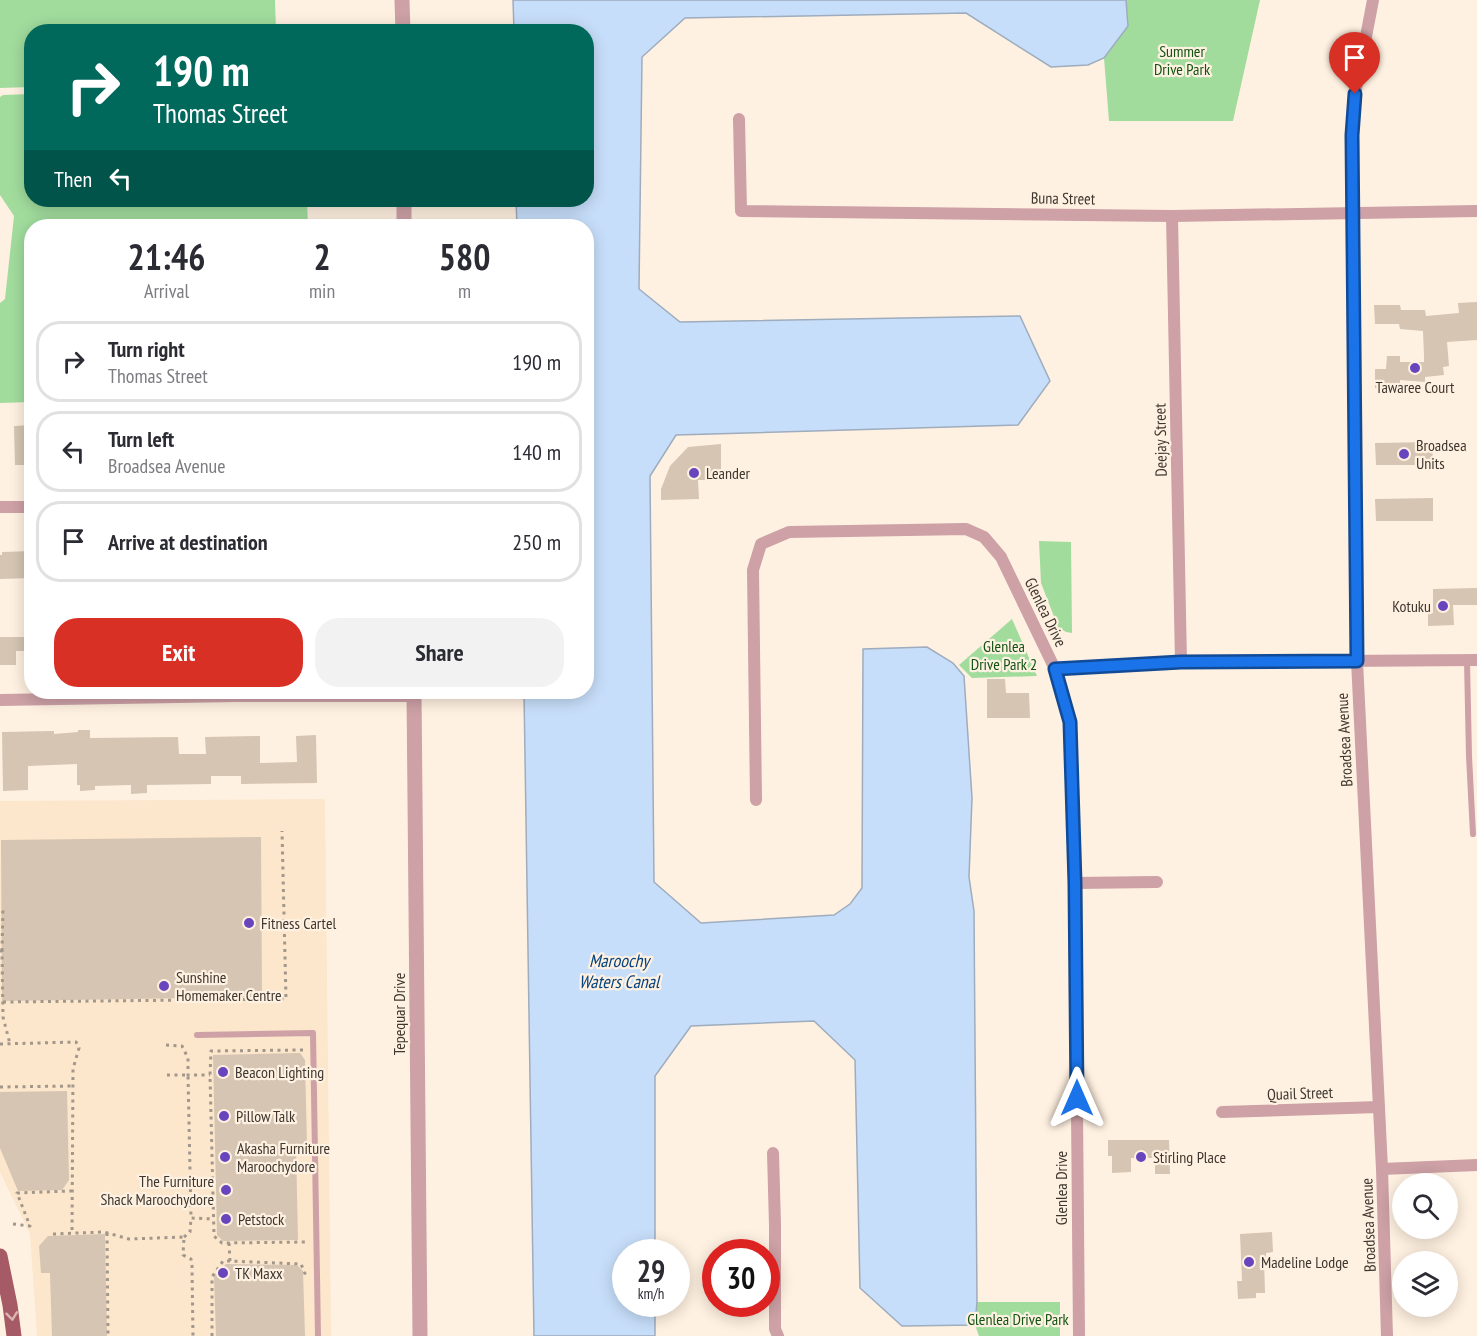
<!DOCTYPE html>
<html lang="en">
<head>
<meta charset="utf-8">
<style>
  body { margin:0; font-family:"PT Sans Narrow",sans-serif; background:#f2f2f3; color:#2b2b33; height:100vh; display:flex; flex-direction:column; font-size:22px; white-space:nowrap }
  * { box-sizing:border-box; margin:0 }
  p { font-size:20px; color:#7c7c81 }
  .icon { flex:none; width:33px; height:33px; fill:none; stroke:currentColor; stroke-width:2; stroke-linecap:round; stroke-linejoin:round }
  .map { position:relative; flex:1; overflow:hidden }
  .sheet { position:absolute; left:24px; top:219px; width:570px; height:480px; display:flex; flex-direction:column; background:#fff; border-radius:24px; box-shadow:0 3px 15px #0003 }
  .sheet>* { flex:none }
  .top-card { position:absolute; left:24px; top:24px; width:570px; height:183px; border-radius:24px; box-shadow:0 3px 15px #0003; background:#00695c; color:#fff; overflow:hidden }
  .buttons { position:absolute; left:1392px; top:1173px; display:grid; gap:12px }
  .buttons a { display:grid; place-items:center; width:66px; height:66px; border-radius:50%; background:#fff; box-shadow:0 3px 15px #0003; font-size:30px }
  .speed { position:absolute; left:612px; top:1239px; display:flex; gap:12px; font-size:30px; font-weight:700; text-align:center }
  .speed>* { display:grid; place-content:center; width:78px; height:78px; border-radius:50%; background:#fff; box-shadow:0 3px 15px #0003; line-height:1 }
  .speed small { font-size:15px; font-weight:400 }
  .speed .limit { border:9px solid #d22; background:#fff; color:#111 }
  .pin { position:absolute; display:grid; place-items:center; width:51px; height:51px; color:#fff; margin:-62px -26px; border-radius:50% 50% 50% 0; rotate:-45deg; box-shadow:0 0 6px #0007 }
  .pin .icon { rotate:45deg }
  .me { position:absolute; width:66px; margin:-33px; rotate:0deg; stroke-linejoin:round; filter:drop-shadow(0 0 4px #0008) }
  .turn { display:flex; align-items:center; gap:21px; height:126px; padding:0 30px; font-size:27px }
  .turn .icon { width:78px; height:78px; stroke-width:2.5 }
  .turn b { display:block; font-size:42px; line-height:51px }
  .then { display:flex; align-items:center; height:57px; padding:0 30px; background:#0003; gap:12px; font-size:22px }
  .eta { display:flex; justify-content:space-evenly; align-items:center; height:102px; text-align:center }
  .eta b { font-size:36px; font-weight:800; line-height:42px }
  .action { display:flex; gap:12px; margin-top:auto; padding:12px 30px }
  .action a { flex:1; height:69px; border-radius:24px; background:#d93025; color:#fff; font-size:24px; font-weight:800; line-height:69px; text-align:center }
  .action a+a { background:#f2f2f3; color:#2b2b33 }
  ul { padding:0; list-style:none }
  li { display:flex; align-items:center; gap:18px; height:81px; margin:0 12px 9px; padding:0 18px; border:3px solid #e1e1e2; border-radius:24px }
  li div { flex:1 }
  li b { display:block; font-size:22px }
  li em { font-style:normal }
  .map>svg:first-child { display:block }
</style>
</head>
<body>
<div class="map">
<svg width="1477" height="1336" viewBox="0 0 1477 1336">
  <rect width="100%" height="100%" fill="#fff1e1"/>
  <polygon fill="#fce6cc" points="325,799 331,1336 37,1336 30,1234 0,1172 0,801"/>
  <g fill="#a1dc9d">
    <polygon points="0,0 275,0 276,31 32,32 31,87 0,88"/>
    <polygon points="1126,0 1260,0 1233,121 1109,121 1104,58 1128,26"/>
    <polygon points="31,94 32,200 307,200 308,226 32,226 31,402 0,403 0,303 5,299 14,216 0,195 0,97 3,95"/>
    <polygon points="1039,541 1071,542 1072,633 1066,632 1058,627 1041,583"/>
    <polygon points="1012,619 1037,676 972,678 959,665"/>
    <polygon points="977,1302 1060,1302 1060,1336 979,1336 975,1325"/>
  </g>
  <polygon fill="#c7defa" stroke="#9eacbd" stroke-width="1.5" points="513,0 1126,0 1128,26 1104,58 1088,65 1051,67 966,13 685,18 642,57 639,289 680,322 1020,316 1050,381 1018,425 676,435 650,476 654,882 701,923 834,915 850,904 862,888 863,649 927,647 953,663 964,676 972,798 969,877 974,911 977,1302 975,1325 902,1326 860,1288 855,1060 814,1021 691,1026 655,1076 655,1252 626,1252 626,1304 655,1304 655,1336 534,1336 524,692 586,692 586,226 517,226 516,200 586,200 586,32 514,31"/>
  <g fill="#d5c5b2">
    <polygon points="1477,302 1477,340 1447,342 1449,366 1443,367 1444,375 1425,377 1425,382 1400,380 1400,388 1375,388 1375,369 1386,369 1387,356 1400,356 1400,362 1424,362 1424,356 1423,331 1400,329 1399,324 1375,324 1374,305 1400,305 1401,310 1425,310 1426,316 1459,313 1458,303"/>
    <polygon points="32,425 32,465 15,465 14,426"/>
    <polygon points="1432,442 1433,465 1376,465 1375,443"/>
    <polygon points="721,444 721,480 698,480 699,499 661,500 661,489 670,466 688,447"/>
    <polygon points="1433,498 1433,521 1376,521 1375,499"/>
    <polygon points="32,551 32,578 0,579 0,555 2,555 2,552"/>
    <polygon points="1477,588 1477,605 1453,605 1454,625 1428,626 1428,612 1433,613 1433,589"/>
    <polygon points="0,637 32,637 32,651 16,651 16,665 0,665"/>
    <polygon points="987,679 1005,679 1006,693 1029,693 1030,718 987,718"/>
    <polygon points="78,730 90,730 90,738 178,737 179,754 206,754 205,737 260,736 260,763 297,762 296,736 316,735 317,783 241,784 241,776 211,776 211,784 147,785 147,793 131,794 131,785 95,786 95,790 80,791 80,785 77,785 77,764 28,766 28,790 3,791 2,732 54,731 54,734 78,732"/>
    <polygon points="261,837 262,997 2,1001 1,840"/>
    <polygon points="300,1053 305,1060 307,1147 296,1147 298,1240 223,1241 217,1235 213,1055"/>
    <polygon points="67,1091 69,1180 62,1190 18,1191 0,1148 0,1092"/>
    <polygon points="1108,1140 1169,1140 1170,1174 1155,1174 1155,1158 1131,1158 1131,1172 1112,1173 1112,1156 1108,1156"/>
    <polygon points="1272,1232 1273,1252 1266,1253 1266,1257 1264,1257 1265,1293 1256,1293 1256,1298 1238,1299 1237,1281 1242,1281 1240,1234"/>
    <polygon points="105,1234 107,1336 52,1336 50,1273 41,1273 39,1246 48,1236"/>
    <polygon points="226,1264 297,1265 303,1271 305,1336 216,1336 214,1276"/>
  </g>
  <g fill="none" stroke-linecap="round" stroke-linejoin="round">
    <g stroke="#a2978b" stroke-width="3" stroke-dasharray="3 4.5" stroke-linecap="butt">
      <polyline points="0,951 2,951 3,1017 10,1044"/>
      <polyline points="2,951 3,907"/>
      <polyline points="3,1002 286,999 282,831"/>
      <polyline points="0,1044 76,1042 79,1048 73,1069 72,1233"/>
      <polyline points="166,1045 182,1046 188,1058 188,1075 210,1075"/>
      <polyline points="303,1050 211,1051 210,1075 214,1236 222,1243 306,1242"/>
      <polyline points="167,1075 188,1075 191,1218"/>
      <polyline points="0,1087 72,1086"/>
      <polyline points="13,1224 30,1226 17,1193 71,1191"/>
      <polyline points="107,1233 108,1336"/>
      <polyline points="53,1234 104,1232 129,1239 184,1237 183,1255 191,1259 192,1266 193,1336"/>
      <polyline points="184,1237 190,1232 191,1218 213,1219"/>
      <polyline points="229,1243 230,1261 301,1264 306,1276"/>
      <polyline points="212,1336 212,1277 223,1261 230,1261"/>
    </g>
    <g stroke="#cda1a6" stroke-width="6">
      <polyline points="1467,661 1469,756 1473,834"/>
      <polyline points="197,1035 313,1033 318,1336"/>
    </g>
    <g stroke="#cda1a6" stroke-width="12">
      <polyline points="1373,0 1355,94 1352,135 1357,661 1382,1169 1387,1336"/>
      <polyline points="739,119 741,211 1172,216 1477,211"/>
      <polyline points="1172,216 1181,662"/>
      <polyline points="0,507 32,507"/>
      <polyline points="1055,669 1181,662 1477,660"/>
      <polyline points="0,700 236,696 414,696"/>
      <polyline points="756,800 753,570 761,544 789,532 966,529 984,537 1001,557 1055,669 1070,721 1075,883 1079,1336"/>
      <polyline points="1075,883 1157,882"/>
      <polyline points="1222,1112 1379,1107"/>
      <polyline points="773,1153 775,1225 775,1329 778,1336"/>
      <polyline points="1382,1169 1477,1165"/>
    </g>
    <g stroke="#cda1a6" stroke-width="15">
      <polyline points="402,0 403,32"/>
      <polyline points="404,226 404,200"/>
      <polyline points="414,692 420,1336"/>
    </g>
    <polyline stroke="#a65a66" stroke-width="15" points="0,1256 10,1305 14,1336"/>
  </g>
  <defs><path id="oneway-chevron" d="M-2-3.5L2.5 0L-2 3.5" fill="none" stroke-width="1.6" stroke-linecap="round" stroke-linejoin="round" transform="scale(1.5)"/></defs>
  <use stroke="#dbb5b0" href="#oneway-chevron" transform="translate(12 1316) rotate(83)"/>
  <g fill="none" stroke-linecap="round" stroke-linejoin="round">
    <g stroke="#114b97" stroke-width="15">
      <polyline id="route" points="1077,1098 1075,883 1070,722 1055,669 1181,662 1357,661 1352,135 1355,94"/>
    </g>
    <use href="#route" stroke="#1a73e8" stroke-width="10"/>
  </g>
  <g fill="#6945bd" stroke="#fff1e1" stroke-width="2">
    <circle cx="1415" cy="368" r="6"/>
    <circle cx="1404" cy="454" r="6"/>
    <circle cx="694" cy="473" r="6"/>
    <circle cx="1443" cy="606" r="6"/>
    <circle cx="249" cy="923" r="6"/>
    <circle cx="164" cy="986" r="6"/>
    <circle cx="223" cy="1072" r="6"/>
    <circle cx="224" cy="1116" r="6"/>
    <circle cx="225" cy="1157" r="6"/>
    <circle cx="1141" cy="1157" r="6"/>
    <circle cx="226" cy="1190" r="6"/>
    <circle cx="226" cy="1219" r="6"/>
    <circle cx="1249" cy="1262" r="6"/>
    <circle cx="223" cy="1273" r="6"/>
  </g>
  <g text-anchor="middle" stroke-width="4.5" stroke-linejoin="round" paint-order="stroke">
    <g font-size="16" fill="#115311" stroke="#fff1e1">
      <text x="1182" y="57">Summer<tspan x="1182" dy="18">Drive Park</tspan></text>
      <text x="1004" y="652">Glenlea<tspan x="1004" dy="18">Drive Park 2</tspan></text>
      <text x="1018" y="1325">Glenlea Drive Park</text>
    </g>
    <g font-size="16" fill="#3e372f" stroke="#fff1e1">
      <text transform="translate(1063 198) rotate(1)" y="6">Buna Street</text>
      <text transform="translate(1160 440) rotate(-91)" y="6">Deejay Street</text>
      <text transform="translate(1046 612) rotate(64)" y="6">Glenlea Drive</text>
      <text transform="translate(1344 740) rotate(-93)" y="6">Broadsea Avenue</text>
      <text transform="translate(399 1014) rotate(-90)" y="6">Tepequar Drive</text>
      <text transform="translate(1300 1093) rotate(-2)" y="6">Quail Street</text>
      <text transform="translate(1061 1188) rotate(-90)" y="6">Glenlea Drive</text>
      <text transform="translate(1368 1225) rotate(-92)" y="6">Broadsea Avenue</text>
    </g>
    <g font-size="16" fill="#3e372f" stroke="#fff1e1" text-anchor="start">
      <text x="1415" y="393" text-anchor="middle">Tawaree Court</text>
      <text x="1416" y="451">Broadsea<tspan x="1416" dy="18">Units</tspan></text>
      <text x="706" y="479">Leander</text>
      <text x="1431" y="612" text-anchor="end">Kotuku</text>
      <text x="261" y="929">Fitness Cartel</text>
      <text x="176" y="983">Sunshine<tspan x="176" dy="18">Homemaker Centre</tspan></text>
      <text x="235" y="1078">Beacon Lighting</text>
      <text x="236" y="1122">Pillow Talk</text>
      <text x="237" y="1154">Akasha Furniture<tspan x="237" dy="18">Maroochydore</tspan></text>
      <text x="1153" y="1163">Stirling Place</text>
      <text x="214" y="1187" text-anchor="end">The Furniture<tspan x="214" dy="18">Shack Maroochydore</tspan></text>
      <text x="238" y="1225">Petstock</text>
      <text x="1261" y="1268">Madeline Lodge</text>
      <text x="235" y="1279">TK Maxx</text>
    </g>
    <g font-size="18" font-style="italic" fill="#064481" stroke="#fff1e1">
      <text x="619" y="967">Maroochy<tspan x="619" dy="21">Waters Canal</tspan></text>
    </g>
  </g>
</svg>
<div class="buttons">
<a><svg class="icon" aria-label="search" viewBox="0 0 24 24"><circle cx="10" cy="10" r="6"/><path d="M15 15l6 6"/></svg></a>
<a><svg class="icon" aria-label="layers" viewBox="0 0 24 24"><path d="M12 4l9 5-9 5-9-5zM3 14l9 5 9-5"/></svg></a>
</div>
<div class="speed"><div>29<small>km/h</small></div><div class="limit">30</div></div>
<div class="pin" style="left:1355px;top:94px;background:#d93025"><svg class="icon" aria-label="arrive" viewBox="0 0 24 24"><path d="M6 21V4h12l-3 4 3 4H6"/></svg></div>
<svg class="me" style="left:1077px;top:1098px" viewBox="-20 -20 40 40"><path d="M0-17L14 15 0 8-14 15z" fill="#1a73e8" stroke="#fff" stroke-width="4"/></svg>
<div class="top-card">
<div class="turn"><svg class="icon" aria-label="right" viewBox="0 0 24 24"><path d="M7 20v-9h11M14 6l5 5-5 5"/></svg><div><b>190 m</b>Thomas Street</div></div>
<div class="then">Then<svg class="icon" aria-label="left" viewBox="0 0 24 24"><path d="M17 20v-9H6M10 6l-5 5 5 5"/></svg></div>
</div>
<section class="sheet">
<div class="eta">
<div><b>21:46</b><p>Arrival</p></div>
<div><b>2</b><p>min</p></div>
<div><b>580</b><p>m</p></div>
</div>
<ul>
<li><svg class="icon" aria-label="right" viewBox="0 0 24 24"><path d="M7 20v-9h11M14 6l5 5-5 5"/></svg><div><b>Turn right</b><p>Thomas Street</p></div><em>190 m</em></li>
<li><svg class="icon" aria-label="left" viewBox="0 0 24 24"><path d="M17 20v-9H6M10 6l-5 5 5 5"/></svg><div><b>Turn left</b><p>Broadsea Avenue</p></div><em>140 m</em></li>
<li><svg class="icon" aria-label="arrive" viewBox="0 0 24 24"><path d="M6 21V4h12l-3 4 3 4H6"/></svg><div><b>Arrive at destination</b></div><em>250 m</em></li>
</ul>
<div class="action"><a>Exit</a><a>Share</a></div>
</section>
</div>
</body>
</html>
